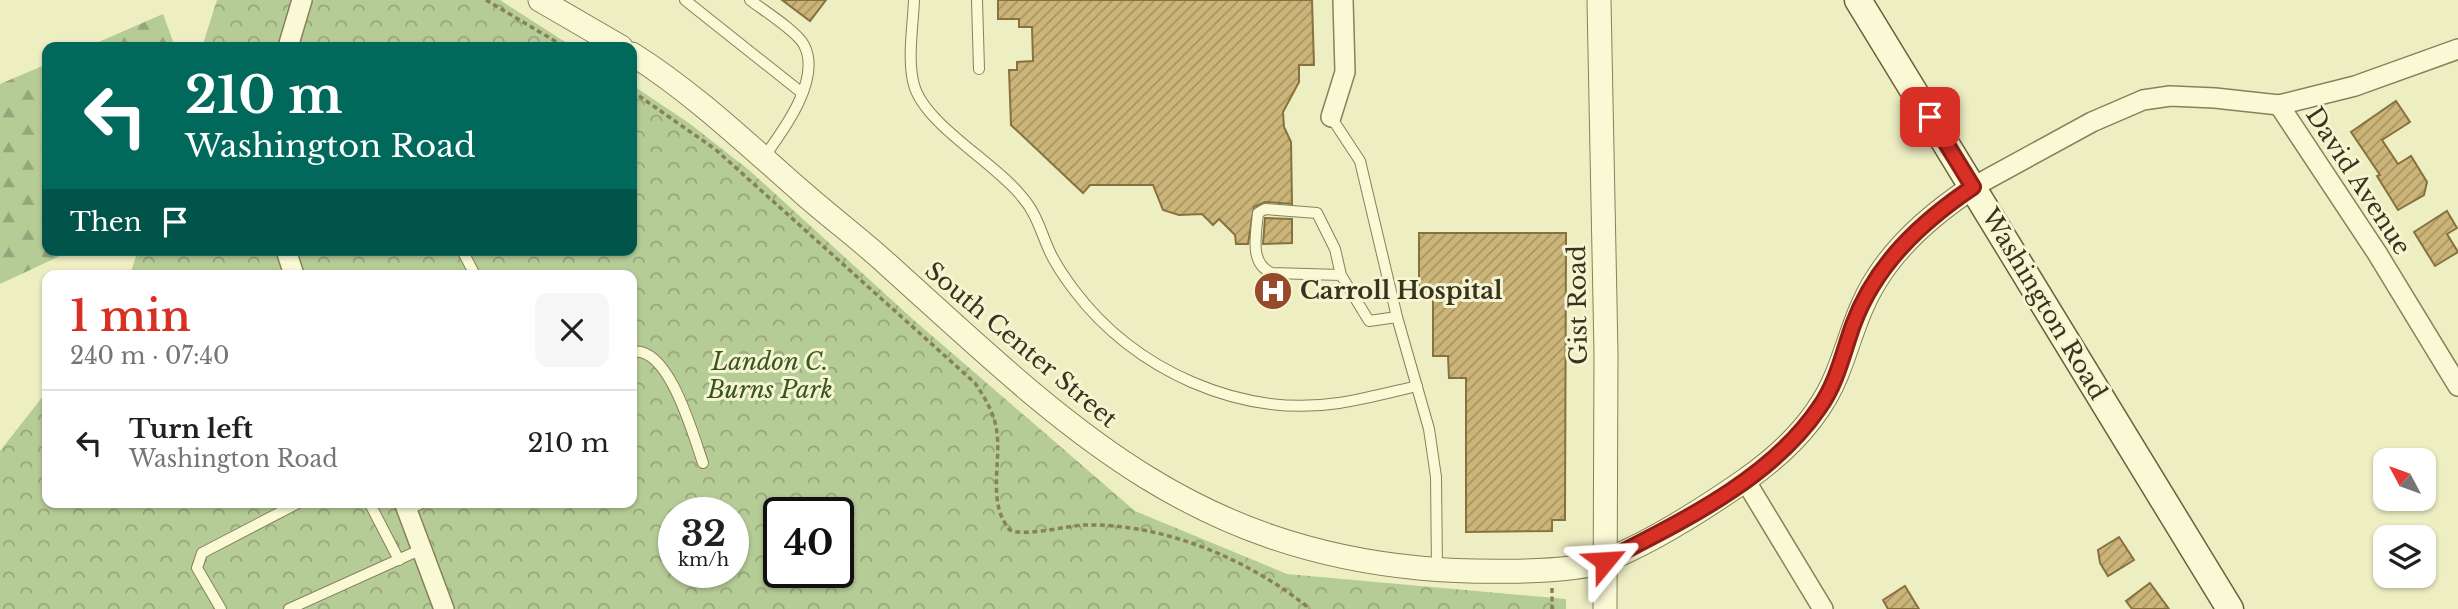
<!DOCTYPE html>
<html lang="en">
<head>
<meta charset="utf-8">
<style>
  body { margin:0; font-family:"Libre Baskerville",serif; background:#f6f6f6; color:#202124; height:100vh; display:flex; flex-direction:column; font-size:26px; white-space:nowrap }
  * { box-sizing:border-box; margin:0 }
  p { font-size:23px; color:#757577 }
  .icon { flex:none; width:38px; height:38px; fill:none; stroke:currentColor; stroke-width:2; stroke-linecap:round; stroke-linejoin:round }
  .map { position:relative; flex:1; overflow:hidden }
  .side { position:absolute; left:42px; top:270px; width:595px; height:238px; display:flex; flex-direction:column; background:#fff; border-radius:14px; box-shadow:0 2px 5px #0004 }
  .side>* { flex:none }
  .banner { position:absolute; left:42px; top:42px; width:595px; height:214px; border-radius:14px; box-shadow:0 2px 5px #0004; background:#00695c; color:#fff; overflow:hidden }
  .needle { width:46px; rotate:311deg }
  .buttons { position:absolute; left:2373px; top:448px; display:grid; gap:14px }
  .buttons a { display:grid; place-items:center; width:63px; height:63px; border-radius:14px; background:#fff; box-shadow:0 2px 5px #0004; font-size:35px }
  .speed { position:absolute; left:658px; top:497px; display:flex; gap:14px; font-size:35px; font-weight:700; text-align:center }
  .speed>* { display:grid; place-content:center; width:91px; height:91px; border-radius:50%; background:#fff; box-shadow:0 2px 5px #0004; line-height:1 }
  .speed small { font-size:18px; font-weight:400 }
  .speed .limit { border:4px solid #111; border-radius:10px; background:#fff; color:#111 }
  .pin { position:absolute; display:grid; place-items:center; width:60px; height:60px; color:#fff; margin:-30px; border-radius:14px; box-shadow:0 4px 10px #0006 }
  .me { position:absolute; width:77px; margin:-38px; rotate:63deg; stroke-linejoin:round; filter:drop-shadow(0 0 5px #0008) }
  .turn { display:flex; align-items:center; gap:24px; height:147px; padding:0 28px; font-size:32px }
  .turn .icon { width:91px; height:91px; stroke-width:2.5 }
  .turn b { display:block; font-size:49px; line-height:60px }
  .then { display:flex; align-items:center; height:66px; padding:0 28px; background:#0003; gap:14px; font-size:26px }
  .round { display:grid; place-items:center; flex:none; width:74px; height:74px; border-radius:14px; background:#f6f6f6 }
  .headline { display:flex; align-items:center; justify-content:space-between; height:119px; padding:0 28px }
  h1 { font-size:42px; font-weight:600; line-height:52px; color:#d93025 }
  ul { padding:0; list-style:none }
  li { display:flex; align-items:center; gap:21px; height:105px; padding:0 28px; border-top:2px solid #e0e0e0 }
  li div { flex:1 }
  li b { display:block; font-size:26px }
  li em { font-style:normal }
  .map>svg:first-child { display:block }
</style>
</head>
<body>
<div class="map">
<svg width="2458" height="609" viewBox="0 0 2458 609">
  <defs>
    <pattern id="forest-firs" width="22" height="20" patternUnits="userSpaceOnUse" patternTransform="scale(1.75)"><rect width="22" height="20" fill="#b6cc97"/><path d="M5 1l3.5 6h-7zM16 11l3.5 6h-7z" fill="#95a67b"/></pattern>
    <pattern id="park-crowns" width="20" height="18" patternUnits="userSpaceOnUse" patternTransform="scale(1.75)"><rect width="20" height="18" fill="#b6cc97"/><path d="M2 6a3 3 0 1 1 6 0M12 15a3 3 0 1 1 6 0" fill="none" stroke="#95a67b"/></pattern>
    <pattern id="building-hatch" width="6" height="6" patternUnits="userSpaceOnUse" patternTransform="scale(1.75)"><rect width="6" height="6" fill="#ccb578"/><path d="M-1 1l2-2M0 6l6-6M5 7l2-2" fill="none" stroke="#a79462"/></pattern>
  </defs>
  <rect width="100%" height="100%" fill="#eeeec3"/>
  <g fill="url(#forest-firs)">
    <polygon points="163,14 175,47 87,47"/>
    <polygon points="47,64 47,250 73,250 0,284 0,84"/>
  </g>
  <g fill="url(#park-crowns)" fill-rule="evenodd">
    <polygon points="217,0 500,0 573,47 202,47"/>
    <path d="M632,85L689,123L749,170L916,322L1135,511L1287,574L1566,599V609H0V451L47,391V502H632V275H130L138,250H632ZM674,513H733V572H674ZM779,513H838V572H779Z"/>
  </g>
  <g fill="url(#building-hatch)" stroke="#87723f" stroke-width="2">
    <polygon points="782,0 826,0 810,21"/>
    <polygon points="998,0 1312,0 1314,65 1299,65 1299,82 1283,112 1284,127 1291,142 1292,204 1265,202 1254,207 1248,244 1236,244 1235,235 1219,219 1213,225 1202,214 1179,215 1163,210 1153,185 1090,185 1083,193 1011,125 1009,70 1017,70 1017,62 1033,61 1032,27 1019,27 1019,19 998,19"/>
    <polygon points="2396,101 2410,122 2382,140 2398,164 2411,156 2427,182 2424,195 2398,210 2377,176 2380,175 2351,132"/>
    <polygon points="2447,211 2457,228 2447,234 2458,252 2435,266 2414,232"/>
    <polygon points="1265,218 1292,219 1292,243 1263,244"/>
    <polygon points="1419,233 1566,233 1565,520 1552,520 1552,531 1466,532 1466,378 1449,378 1448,356 1433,356 1433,299 1419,299"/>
    <polygon points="2119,537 2134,560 2108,576 2100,563 2098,550"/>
    <polygon points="2150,583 2169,609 2132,609 2126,601"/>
    <polygon points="1905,586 1919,609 1888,609 1883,600"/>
  </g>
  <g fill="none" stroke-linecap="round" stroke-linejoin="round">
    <g stroke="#88805a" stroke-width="12">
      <g id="service">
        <polyline points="685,0 802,93"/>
        <path d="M750,0C763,10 798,32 804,45C822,79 783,131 764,157"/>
        <path d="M914,0C913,26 907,60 914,85C925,125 996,163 1023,198C1036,213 1041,232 1049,250C1055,264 1065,278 1074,290C1134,370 1240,418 1339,403C1365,399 1391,392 1417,386"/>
        <polyline points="977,0 979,69"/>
        <polyline points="1331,117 1360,161 1397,317 1429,429 1436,477 1437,570"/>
        <polyline points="462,250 475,275"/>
        <path d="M1341,275L1272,273C1249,264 1256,235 1258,213L1265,209L1317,213L1335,249L1341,275L1369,321L1397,317"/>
        <path d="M632,352C669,345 693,435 703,463"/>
        <polyline points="369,502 399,560"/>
        <polyline points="408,509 425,502"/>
        <polyline points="221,609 197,568 202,553 300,502"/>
        <polyline points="289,609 422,549"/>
      </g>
    </g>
    <g stroke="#88805a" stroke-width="22">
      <g id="minor">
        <polyline points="288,47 302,0"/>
        <polyline points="2279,105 2377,253 2458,386"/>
        <polyline points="1331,117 1345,72 1343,0"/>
        <polyline points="1973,187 2092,122 2143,100 2170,96 2215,98 2279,105 2355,86 2458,49"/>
        <polyline points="286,250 294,275"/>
        <polyline points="1745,480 1823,609"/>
        <polyline points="404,502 444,609"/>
      </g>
    </g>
    <g stroke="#88805a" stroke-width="25">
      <g id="tertiary">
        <polyline points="540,0 621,47"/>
        <polyline points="1599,0 1606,353 1605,609"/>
        <path d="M632,54C694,93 748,145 803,193C830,217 860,239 887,264C1056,416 1179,545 1419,568C1460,572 1567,575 1604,561C1648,544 1705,508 1744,481C1783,454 1819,419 1837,374C1850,342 1857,310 1876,280C1900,241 1935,212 1973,187"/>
      </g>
    </g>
    <g stroke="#6a613d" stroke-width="29">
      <polyline id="secondary" points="1858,0 2230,609"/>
    </g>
    <g stroke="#88805a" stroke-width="3.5" stroke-dasharray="5 3.5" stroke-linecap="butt">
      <polyline points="486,0 565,47"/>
      <path d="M632,91L715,149L975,383C985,398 995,414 997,433C1001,463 987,504 1010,530C1024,537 1066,526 1084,525C1163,523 1249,559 1310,609"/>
      <polyline points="1552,588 1552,609"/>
    </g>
    <use href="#service" stroke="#f9f9d6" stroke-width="10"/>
    <use href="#minor" stroke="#f9f9d6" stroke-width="19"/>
    <use href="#tertiary" stroke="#f9f9d6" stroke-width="23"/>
    <use href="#secondary" stroke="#f9f9d6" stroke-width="26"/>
  </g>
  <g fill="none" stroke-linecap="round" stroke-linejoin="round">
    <g stroke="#8d1f18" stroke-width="18">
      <path id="route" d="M1605,561C1680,522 1770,480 1819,408C1837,383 1843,353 1853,325C1875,265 1921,222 1973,187L1930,117"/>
    </g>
    <use href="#route" stroke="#d93025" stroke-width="12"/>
  </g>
  <defs>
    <g id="hospital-disc" transform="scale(2.0125)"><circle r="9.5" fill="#974a2a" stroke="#f5f5d2"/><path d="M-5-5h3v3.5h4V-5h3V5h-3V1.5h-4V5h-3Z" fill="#fff"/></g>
  </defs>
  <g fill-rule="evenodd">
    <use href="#hospital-disc" x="1273" y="291"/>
  </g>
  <g text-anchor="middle" stroke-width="6" stroke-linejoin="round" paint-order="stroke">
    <g font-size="24" fill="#38321e" stroke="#f5f5d2">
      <text transform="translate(2358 181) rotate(57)" y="8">David Avenue</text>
      <text transform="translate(2044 304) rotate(59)" y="8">Washington Road</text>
      <text transform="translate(1578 305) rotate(-91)" y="8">Gist Road</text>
      <text transform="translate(1021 345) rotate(40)" y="8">South Center Street</text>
    </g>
    <g font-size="24" font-weight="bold" fill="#38321e" stroke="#f5f5d2" text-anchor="start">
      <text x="1300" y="299">Carroll Hospital</text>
    </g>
    <g font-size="24" font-style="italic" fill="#3a5424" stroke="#f5f5d2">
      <text x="770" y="370">Landon C.<tspan x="770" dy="28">Burns Park</tspan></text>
    </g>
  </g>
</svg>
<div class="buttons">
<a><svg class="needle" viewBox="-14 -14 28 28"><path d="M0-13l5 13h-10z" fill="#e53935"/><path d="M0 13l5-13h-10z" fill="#757577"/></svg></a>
<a><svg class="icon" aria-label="layers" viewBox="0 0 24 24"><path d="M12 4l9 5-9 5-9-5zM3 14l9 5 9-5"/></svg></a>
</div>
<div class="speed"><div>32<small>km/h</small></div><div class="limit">40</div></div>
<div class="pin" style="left:1930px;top:117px;background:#d93025"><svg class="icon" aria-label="arrive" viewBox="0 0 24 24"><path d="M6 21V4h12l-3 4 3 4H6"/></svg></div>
<svg class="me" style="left:1605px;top:561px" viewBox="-20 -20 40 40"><path d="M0-17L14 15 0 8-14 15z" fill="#d93025" stroke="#fff" stroke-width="4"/></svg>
<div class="banner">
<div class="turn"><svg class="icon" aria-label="left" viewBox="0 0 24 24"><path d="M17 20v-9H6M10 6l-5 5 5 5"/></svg><div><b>210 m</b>Washington Road</div></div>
<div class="then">Then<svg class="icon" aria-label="arrive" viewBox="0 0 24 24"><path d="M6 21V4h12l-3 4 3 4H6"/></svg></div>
</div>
<section class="side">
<div class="headline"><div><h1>1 min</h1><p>240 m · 07:40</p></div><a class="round"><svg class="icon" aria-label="close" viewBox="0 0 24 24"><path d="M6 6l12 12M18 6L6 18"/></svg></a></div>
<ul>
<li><svg class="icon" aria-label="left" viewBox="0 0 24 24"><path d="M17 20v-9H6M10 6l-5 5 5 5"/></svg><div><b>Turn left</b><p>Washington Road</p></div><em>210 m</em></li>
</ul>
</section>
</div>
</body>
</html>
